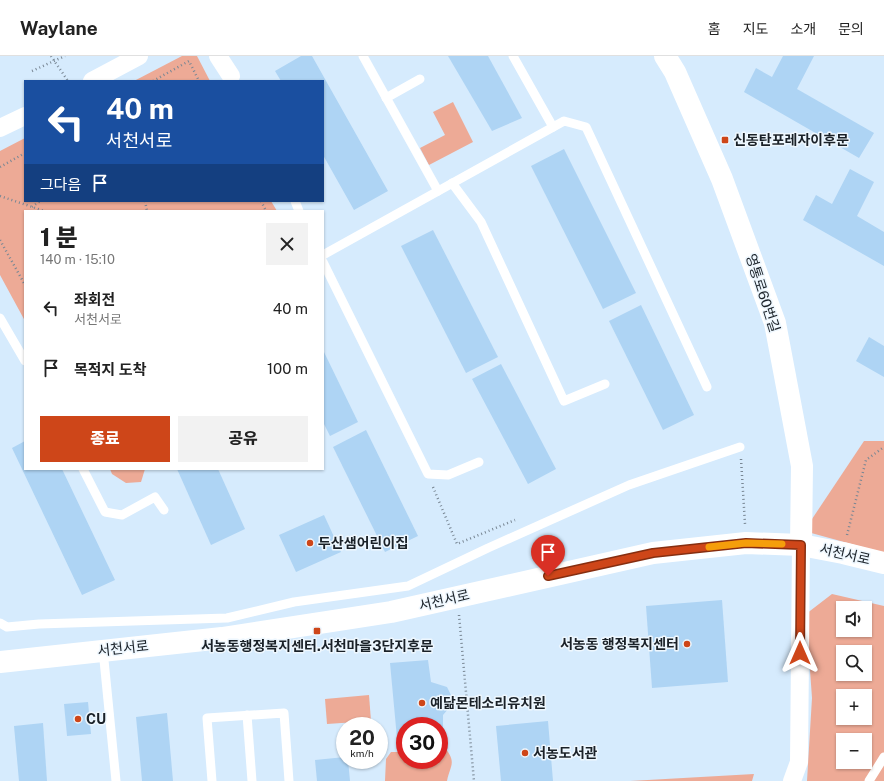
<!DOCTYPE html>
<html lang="ko">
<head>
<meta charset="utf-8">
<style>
  body { margin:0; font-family:"Public Sans","Noto Sans KR",sans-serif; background:#f2f2f2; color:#222; height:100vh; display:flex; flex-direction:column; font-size:15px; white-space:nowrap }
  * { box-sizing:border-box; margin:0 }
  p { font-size:13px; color:#767676 }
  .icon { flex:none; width:22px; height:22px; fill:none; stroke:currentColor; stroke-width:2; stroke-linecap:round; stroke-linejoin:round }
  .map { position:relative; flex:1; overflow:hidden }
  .side { position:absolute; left:24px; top:154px; width:300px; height:260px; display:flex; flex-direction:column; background:#fff; border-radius:0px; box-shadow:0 1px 3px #0004 }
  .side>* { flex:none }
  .guide { position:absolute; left:24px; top:24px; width:300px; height:122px; border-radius:0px; box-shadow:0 1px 3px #0004; background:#1a4fa0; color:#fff; overflow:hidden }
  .tools { position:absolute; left:836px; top:545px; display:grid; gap:8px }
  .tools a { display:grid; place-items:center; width:36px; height:36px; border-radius:0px; background:#fff; box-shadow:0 1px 3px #0004; font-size:20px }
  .speed { position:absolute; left:336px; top:661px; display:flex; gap:8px; font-size:20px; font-weight:700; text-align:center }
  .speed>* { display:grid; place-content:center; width:52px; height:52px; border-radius:50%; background:#fff; box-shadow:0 1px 3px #0004; line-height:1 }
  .speed small { font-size:10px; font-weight:400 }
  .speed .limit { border:6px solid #d22; background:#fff; color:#111 }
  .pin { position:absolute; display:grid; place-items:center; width:34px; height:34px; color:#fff; margin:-41px -17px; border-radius:50% 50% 50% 0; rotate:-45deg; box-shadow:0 0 4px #0007 }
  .pin .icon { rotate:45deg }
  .me { position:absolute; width:44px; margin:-22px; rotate:0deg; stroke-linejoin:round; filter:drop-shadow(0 0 3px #0008) }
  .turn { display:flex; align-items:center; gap:14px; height:84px; padding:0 16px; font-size:18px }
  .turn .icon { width:52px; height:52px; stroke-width:2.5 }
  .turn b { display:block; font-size:28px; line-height:34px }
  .then { display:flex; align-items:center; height:38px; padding:0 16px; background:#0003; gap:8px; font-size:15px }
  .round { display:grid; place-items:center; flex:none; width:42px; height:42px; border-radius:0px; background:#f2f2f2 }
  .overview { display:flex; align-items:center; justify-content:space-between; height:68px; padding:0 16px }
  h1 { font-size:24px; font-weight:800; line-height:30px }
  .primary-button { display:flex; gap:8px; margin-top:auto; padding:8px 16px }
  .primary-button a { flex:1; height:46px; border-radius:0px; background:#ce4619; color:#fff; font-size:16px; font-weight:800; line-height:46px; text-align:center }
  .primary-button a+a { background:#f2f2f2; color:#222 }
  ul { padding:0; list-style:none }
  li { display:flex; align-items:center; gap:12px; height:60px; padding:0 16px }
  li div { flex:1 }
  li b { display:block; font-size:15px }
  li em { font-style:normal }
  header { display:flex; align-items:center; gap:24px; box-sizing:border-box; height:56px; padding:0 20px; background:#fff; border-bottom:1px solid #e0e0e0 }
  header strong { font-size:19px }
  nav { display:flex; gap:22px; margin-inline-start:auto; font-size:14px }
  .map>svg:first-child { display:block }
</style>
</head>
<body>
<header>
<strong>Waylane</strong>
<nav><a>홈</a><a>지도</a><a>소개</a><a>문의</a></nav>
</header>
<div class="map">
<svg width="884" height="725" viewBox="0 0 884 725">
  <rect width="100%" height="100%" fill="#d6ebfd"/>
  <g fill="#edaa96" fill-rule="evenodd">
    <polygon points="182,0 197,0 210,25 134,25"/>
    <polygon points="453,46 473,86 429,109 420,92 445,79 433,56"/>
    <polygon points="25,82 25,145 271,145 277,155 25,155 25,265 0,219 0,95"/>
    <polygon points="864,385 884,385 884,497 804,475"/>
    <polygon points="110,413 145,413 141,426 126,427 112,418"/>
    <path d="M832,538L884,550V725H807L812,642L806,558ZM843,552H865V574H843ZM843,596H865V618H843ZM843,640H865V662H843ZM843,684H865V706H843Z"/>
    <polygon points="369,639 371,665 327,668 325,643"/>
    <path d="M439,692H445C457,707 450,709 447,725H385L386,703L391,696H405V704H439Z"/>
    <polygon points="754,718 752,725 630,725"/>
  </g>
  <g fill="#aed4f4">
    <polygon points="301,0 312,0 388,135 354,154 323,99 323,25 281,25 275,15"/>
    <polygon points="448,0 488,0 522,62 492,75"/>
    <polygon points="783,0 814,0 797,33 874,77 859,102 744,36 756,12 772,21"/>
    <polygon points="564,93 636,237 603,253 531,110"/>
    <polygon points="850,113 874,126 857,160 884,176 884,210 803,164 816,139 832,148"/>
    <polygon points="433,174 498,301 466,317 401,190"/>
    <polygon points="641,249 694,359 663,374 609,265"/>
    <polygon points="869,281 884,290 884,321 856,305"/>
    <polygon points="323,294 358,366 330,380 323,366"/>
    <polygon points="501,308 556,413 528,428 472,323"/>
    <polygon points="366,374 418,480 385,496 333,391"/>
    <polygon points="25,385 25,413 62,413 115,524 82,539 12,392"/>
    <polygon points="177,413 218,413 245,473 211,489"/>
    <polygon points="324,459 341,496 296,516 279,479"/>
    <polygon points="722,544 728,626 652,632 646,550"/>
    <polygon points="428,604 431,626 447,631 453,643 449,652 443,659 443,688 439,688 439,670 405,670 405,692 398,693 390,607"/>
    <polygon points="88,646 91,678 67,680 64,648"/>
    <polygon points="167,657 173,725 142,725 136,661"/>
    <polygon points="548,665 553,725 501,725 496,670"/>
    <polygon points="43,667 47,725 19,725 14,670"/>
    <polygon points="345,701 345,704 348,704 350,725 317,725 315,704"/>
  </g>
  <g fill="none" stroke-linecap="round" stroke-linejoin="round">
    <g stroke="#798794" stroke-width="2.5" stroke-dasharray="1 3" stroke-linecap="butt">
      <polyline points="51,0 68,25"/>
      <polyline points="32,15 65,0"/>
      <polyline points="153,25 189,5 199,25"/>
      <polyline points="0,111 25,97"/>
      <polyline points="0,140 44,155"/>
      <polyline points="145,145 147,155"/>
      <polyline points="261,145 266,155"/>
      <polyline points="32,151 40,145"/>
      <polyline points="0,184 25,229"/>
      <polyline points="741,403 745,468"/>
      <polyline points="433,431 457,488 515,464"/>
      <polyline points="847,479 866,404 884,391"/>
      <polyline points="459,559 474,725"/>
    </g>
    <g stroke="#fff" stroke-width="9">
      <polyline points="363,0 438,135"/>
      <polyline points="513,0 553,71"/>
      <polyline points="386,42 420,23"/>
      <polyline points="452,127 481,166 564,345 605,328"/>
      <polyline points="295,145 299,155"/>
      <polyline points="323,199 564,65 586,71 707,331"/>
      <polyline points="323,206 428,418 448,419 479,406"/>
      <polyline points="0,262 25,305"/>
      <polyline points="83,413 105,456 122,459 155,441 164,454"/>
      <polyline points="0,567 7,571 39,568 227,562 294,546 408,530 488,492 629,429 740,391"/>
      <polyline points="103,594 116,725"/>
      <polyline points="247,659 252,725"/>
      <polyline points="212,725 207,662 284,657 289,725"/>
      <polyline points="869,725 884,701"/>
    </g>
    <g stroke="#fff" stroke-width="18">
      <polyline points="218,0 231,20"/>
      <polyline points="92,25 139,0"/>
      <polyline points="0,72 25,60"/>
      <polyline points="792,725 799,706 801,489"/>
    </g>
    <g stroke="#fff" stroke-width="22">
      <polyline points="665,0 675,16 722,123 775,267 802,410 801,489"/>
      <polyline points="0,606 222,582 391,556 653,497 746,487 801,489 843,497 884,507"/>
    </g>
  </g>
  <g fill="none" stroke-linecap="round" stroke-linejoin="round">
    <g stroke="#862e10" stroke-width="10">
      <polyline id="route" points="548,520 653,497 746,487 801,489 800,597"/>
    </g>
    <use href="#route" stroke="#ce4619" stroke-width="7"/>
    <polyline stroke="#f59e0b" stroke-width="7" points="709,491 746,487 782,488"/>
  </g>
  <g fill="#ce4619" stroke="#eef7fe" stroke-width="1.5">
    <rect x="721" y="80" width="8" height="8" rx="2"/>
    <circle cx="310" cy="487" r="4"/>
    <rect x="313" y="571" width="8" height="8" rx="2"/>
    <circle cx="687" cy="588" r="4"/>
    <circle cx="422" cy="647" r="4"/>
    <circle cx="78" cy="663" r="4"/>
    <circle cx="525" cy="697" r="4"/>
  </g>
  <g text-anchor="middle" stroke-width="3" stroke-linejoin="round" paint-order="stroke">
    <g font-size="14" font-weight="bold" fill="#1a2128" stroke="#eef7fe" text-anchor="start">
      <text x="733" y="89">신동탄포레자이후문</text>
      <text x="318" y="492">두산샘어린이집</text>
      <text x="679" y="593" text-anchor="end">서농동 행정복지센터</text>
      <text x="317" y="595" text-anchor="middle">서농동행정복지센터.서천마을3단지후문</text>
      <text x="430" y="652">예닮몬테소리유치원</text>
      <text x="86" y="668">CU</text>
      <text x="533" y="702">서농도서관</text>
    </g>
    <g font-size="14" fill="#1a2128" stroke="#eef7fe">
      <text transform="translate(763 237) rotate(72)" y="5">영통로60번길</text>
      <text transform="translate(845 498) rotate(13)" y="5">서천서로</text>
      <text transform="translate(444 544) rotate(-13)" y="5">서천서로</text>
      <text transform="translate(123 592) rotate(-6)" y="5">서천서로</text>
    </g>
  </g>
</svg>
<div class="tools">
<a><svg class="icon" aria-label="sound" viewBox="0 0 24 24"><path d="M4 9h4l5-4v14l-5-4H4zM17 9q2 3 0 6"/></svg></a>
<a><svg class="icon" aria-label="search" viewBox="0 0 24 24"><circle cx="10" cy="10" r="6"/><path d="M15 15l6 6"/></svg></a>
<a>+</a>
<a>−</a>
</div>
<div class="speed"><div>20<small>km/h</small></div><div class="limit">30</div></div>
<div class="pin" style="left:548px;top:520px;background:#d93025"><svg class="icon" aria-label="arrive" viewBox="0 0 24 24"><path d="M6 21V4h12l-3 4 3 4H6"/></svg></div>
<svg class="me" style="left:800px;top:597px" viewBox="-20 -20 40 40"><path d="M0-17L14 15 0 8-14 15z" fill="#ce4619" stroke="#fff" stroke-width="4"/></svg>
<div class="guide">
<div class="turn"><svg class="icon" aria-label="left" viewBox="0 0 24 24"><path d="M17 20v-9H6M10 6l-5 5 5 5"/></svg><div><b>40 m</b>서천서로</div></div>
<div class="then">그다음<svg class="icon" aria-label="arrive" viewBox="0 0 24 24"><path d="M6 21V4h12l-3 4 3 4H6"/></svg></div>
</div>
<section class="side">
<div class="overview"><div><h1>1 분</h1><p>140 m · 15:10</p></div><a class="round"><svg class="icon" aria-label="close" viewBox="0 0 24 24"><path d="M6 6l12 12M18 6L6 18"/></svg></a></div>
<ul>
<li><svg class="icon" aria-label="left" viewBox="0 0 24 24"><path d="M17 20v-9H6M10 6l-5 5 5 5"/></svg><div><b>좌회전</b><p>서천서로</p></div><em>40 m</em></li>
<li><svg class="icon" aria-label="arrive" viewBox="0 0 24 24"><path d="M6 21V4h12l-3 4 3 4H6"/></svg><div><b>목적지 도착</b></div><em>100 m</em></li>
</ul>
<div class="primary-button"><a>종료</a><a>공유</a></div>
</section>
</div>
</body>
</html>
